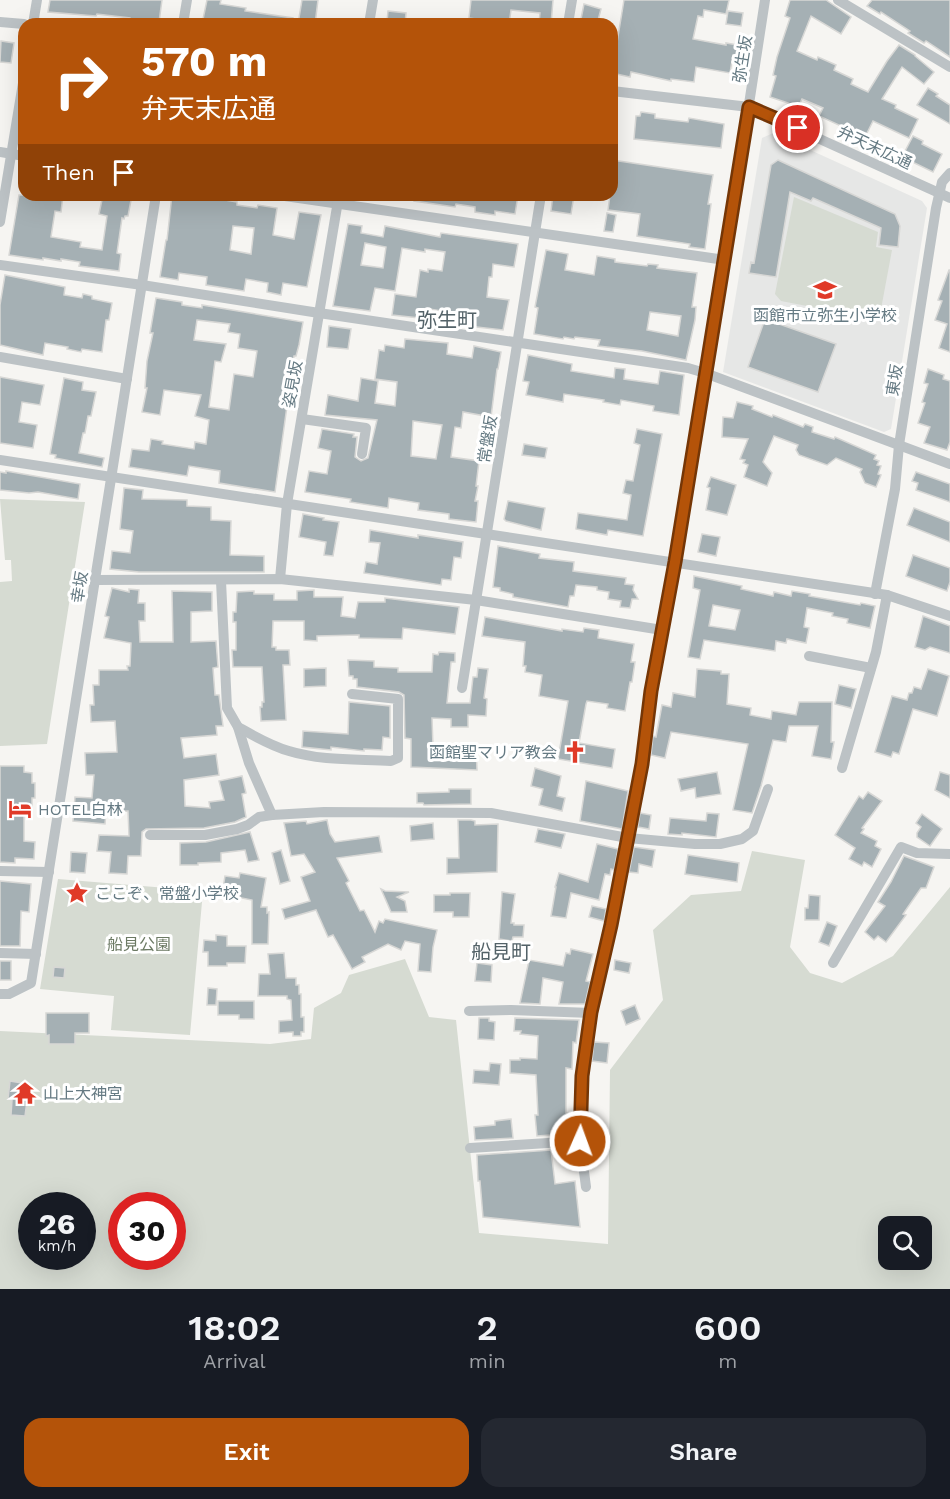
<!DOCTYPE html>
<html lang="en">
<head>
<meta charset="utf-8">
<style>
  body { margin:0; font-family:"Work Sans","Noto Sans JP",sans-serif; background:#242831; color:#f1f3f6; height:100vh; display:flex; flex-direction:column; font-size:22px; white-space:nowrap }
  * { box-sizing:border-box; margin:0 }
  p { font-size:20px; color:#9ea1a6 }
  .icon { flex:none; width:33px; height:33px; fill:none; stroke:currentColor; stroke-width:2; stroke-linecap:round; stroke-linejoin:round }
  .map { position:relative; height:1289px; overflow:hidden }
  .drawer { display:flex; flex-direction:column; background:#171b24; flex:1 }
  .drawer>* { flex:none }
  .top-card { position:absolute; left:18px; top:18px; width:600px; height:183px; border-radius:18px; box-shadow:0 6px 24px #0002; background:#b45309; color:#fff; overflow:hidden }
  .fabs { position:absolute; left:878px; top:1216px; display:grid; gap:12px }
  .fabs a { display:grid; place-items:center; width:54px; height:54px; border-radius:12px; background:#171b24; box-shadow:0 6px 24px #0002; font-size:30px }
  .speed { position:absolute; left:18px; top:1192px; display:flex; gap:12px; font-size:30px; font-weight:700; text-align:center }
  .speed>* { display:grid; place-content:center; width:78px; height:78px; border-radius:50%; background:#171b24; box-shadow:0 6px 24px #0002; line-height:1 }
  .speed small { font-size:15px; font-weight:400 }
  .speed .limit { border:9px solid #d22; background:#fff; color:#111 }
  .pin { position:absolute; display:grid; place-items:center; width:51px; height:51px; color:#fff; margin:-26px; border:3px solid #fff; border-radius:50%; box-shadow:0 2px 6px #0007 }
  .me { position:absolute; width:66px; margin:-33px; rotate:2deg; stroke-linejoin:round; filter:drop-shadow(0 0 4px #0008) }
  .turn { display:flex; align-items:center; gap:21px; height:126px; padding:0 24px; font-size:27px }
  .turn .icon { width:78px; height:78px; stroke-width:2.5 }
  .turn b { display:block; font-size:42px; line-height:51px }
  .then { display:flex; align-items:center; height:57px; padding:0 24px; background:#0003; gap:12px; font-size:22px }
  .eta { display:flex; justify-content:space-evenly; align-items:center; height:102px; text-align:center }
  .eta b { font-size:36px; font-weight:600; line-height:42px }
  .button { display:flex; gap:12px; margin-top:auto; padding:12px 24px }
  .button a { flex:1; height:69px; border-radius:18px; background:#b45309; color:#fff; font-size:24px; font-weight:600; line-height:69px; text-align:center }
  .button a+a { background:#242831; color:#f1f3f6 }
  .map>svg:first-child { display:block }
</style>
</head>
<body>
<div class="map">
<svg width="950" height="1289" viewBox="0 0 950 1289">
  <rect width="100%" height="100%" fill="#f6f5f2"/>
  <polygon fill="#e6e7e6" points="773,133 922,201 927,208 891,429 884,432 723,372 762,138"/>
  <g fill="#d6dbd2" fill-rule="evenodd">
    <polygon points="794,197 878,232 876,247 892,250 879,320 781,301 775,294"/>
    <polygon points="0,499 85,502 47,744 0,746 0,582 12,581 11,560 5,560"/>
    <path d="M752,851L805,860L790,947L810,973L842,983L893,956L950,887V1289H0V1031L270,1044L311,1039L314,1008L341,993L349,975L405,959L429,1017L456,1020L479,1233L608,1244L610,1070L663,1000L653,930L691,895L741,891ZM32,1206H82V1257H32ZM122,1206H172V1257H122ZM888,1227H921V1260H888Z"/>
    <polygon points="58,879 203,891 190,1035 111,1030 114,996 40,989"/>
  </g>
  <g fill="#a5b0b4" stroke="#d7d7d5" stroke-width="1.5" fill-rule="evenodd">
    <polygon points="50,0 162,0 159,22 130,20 130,18 97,14 96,16 48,12"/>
    <polygon points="207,0 221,0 220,4 246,8 245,11 293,18 292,24 202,24"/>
    <polygon points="302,0 318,0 315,24 298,24"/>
    <polygon points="471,0 553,0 551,24 539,24 540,13 511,10 509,24 475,22 475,19 469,18"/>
    <polygon points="624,0 729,0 726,14 704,10 703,17 698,16 693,39 726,45 726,43 738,45 737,55 733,55 730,73 696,67 694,82 671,79 671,81 631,72 630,77 612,73"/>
    <polygon points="790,0 826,0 851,17 841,34 811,16 797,51 817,60 818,57 836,65 834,70 853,79 851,84 868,92 887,61 899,45 915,55 915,56 934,72 924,84 902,67 882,99 896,105 895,108 918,119 909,138 873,121 865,137 819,116 823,108 802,99 796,112 786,108 788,103 770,97 776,76 773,75 777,57 790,18 785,16"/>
    <polygon points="872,0 950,0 950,57 926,41 924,43 908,33 910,31 881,12 880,14 867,6"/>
    <polygon points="584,4 601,9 597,24 580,24"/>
    <polygon points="388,11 406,13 405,24 387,22"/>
    <polygon points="728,11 743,13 741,26 726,24"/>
    <polygon points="1,41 14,43 11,63 0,62"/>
    <polygon points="928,88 938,94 936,96 950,105 950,124 917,105"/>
    <polygon points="641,112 655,114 655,118 688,122 689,118 724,124 721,148 634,139 636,116 640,116"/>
    <polygon points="913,136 923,141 922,144 942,154 933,172 902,157"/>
    <polygon points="612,160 713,175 708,204 711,204 705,249 689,247 690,244 637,236 640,214 608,210 610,195 612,195"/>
    <polygon points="778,160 895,214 900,226 898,247 879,245 881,228 813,198 811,201 790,192 776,277 749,273 751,262 754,263 771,165"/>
    <polygon points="19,195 63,195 61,212 55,211 51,237 81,242 80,247 102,250 107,216 99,214 103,195 132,195 128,216 125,216 124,219 122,218 117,253 121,254 119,271 79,266 80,262 61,259 61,261 43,258 43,260 9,255"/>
    <path d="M172,195L219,199L237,202V205L257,208L258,205L277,208L273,235L294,239L299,212L321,215L307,287L283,283L281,295L267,292L268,283L246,279L244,291L206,285L207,277L179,273L178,280L160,277L166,240H167ZM233,226L254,228L251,254L230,250Z"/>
    <polygon points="415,195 518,195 515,214 495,211 495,215 475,212 475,207 456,204 455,207 414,201"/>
    <polygon points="553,195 574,195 571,214 551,211"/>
    <polygon points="607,213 616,215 613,232 604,231"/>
    <path d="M348,224L362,226L361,233L383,237L385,226L440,237L441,233L518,244L514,267L493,264L492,277H489L487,297L509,300L503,330L459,325L461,314L430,309L429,319L392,315L395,294L416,297L420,270L428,272V269L442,271L445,252L425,249V252L402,248L395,291L375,288L370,311L333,306ZM365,243L386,247L383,268L361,265Z"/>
    <path d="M546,250L568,254L565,270L594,275L597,256L615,259V262L647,266L648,264L658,265L657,268L697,273L692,307H696L695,320L686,360L642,351L598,346L600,340L575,337L574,339L564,337L563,339L534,334L538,308L535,307ZM650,312L681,316L678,336L647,330Z"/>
    <polygon points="949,270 950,270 950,352 939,348 947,324 935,320 942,301 938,300"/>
    <polygon points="5,275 65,287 64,295 82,298 83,294 92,296 92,299 112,303 109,320 106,320 102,352 82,349 81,352 67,349 68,347 45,343 43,355 0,345 0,305"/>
    <path d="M156,298L182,302V305L202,308V305L303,322L299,345L296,356H294L275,492L219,483L220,471L189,466L187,476L129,467L132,449L149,451L151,439L163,441L162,444L194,449L195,442L206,444L209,420L195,416L201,395L164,390L160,415L142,412L147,388H145L147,361L153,333H150ZM197,320L230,324L228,332L240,334L238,348L257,351L253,377L234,374L229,410L209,407L215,361L221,362L226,344L194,340Z"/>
    <polygon points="765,319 836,344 818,392 748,367"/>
    <polygon points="329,326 351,329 348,349 327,347"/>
    <path d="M405,339L448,343L447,354L472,358L474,346L501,352L498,369H497L491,417L463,412L461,428L455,427L451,457L479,461L476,486H478L475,501H478L476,522L449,519V514L418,510L419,503L389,498L388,508L350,502L351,499L305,492L309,471L327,474L331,451L318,448L322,429L354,434L353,437H357L355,457L361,461L368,458L377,420L325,415L328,395L358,401L361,378L378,381L375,403L395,406L397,382L375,379L379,350L384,351L385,345L404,348ZM413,421L442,425L436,459L411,456Z"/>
    <polygon points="528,355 572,364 571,371 614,378 615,368 625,369 624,379 658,384 660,371 684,375 679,415 653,411 654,406 621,400 620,405 603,402 604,400 564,394 563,402 526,395 529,382 523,381"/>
    <polygon points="928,369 944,375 943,379 950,381 950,442 947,450 924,443 930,427 918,423 925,403 922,402 928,384 924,383"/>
    <polygon points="0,377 44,385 40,405 22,402 19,422 37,425 33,448 0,443"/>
    <polygon points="64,378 83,382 82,390 96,392 91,416 88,416 85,433 83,433 79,453 104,458 102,467 55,458 56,455 50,454"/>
    <polygon points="737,402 753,406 752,409 772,417 773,415 803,427 805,424 813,427 812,432 834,439 835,437 876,455 874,459 879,461 877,465 881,466 878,474 881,475 876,487 865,483 860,472 862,469 836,458 827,465 799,455 796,450 798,445 774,436 763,462 772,473 767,486 744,477 748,465 743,463 745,460 740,459 748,439 722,437 723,417 733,418"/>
    <polygon points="637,429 662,434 643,536 608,530 607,535 576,529 578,513 627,520 631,495 623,493 626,480 633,481 640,445 634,443"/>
    <polygon points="524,444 547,448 545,458 522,455"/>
    <polygon points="6,471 80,484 78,499 38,492 29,493 0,490 0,472 6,473"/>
    <polygon points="916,472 950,484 950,502 916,490 918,483 912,481"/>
    <polygon points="711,477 736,485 727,515 706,510 710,488 707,487"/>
    <polygon points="124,488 143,490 142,499 187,500 187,506 211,507 211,520 231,521 230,555 264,556 264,572 139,572 110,569 112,551 130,553 133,531 120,529"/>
    <polygon points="508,501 545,508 541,530 506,521 504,519"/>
    <polygon points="914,508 950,522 950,542 907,525"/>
    <polygon points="303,514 324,518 323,520 339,522 333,556 324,555 326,542 299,537"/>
    <polygon points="370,530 418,538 418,535 463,542 461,558 454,557 451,580 442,579 441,585 364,573 366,562 377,564 380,543 369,542"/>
    <polygon points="702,534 720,537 716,556 698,552"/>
    <polygon points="498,546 540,554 539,558 574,562 573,571 626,578 625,584 634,585 633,590 638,599 632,599 630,608 620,607 621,601 608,599 609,592 597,590 597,587 576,585 574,596 570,596 568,607 513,597 513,594 500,591 500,588 493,587"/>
    <polygon points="913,555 950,568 950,582 947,591 906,576"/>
    <path d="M694,576L742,586L741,589L773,596L774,592L791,596L792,591L810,594L809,596L860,605L861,603L875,606L870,628L847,623L848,619L832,616L833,613L807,608L804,627L809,628L806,643L787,639L786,643L776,641L775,651L704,640L700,659L688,657L700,590L693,588ZM713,605L740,610L735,630L709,626Z"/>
    <polygon points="112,588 129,592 129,589 139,590 138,603 145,603 145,621 139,621 140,642 173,642 172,591 212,592 212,611 191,612 191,642 216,641 218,667 213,668 215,695 219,695 223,726 216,726 217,735 181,738 184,758 216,754 219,775 184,780 185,806 210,808 209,802 224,800 219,781 242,776 246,793 242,794 246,817 235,822 204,828 146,829 142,832 141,856 128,856 127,874 109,873 111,852 97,851 99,835 129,836 128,811 106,812 105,824 73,821 75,797 92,798 94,775 86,775 85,753 117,752 115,721 91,722 90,705 94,705 93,685 99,685 99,670 128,670 127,666 130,666 131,643 104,638 109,617 105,616"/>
    <polygon points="314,590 314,597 343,597 341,616 355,618 358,602 385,602 385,598 459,607 455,634 403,628 402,639 359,638 359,635 317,636 317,641 304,640 304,621 273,621 272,647 276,647 276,650 289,650 290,665 283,665 286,720 261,721 260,707 262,707 262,702 264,702 262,667 233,667 232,650 236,650 236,622 233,622 233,612 236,612 237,592 254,591 254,594 274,594 274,600 297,600 297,591"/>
    <polygon points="923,616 950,626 950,653 930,647 925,650 915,647"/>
    <polygon points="485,617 562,631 562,629 583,632 584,628 599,630 598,638 634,644 631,662 635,662 632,682 630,682 625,711 607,708 608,704 587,701 586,704 579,743 615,749 612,768 558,759 568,701 539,696 542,675 525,672 526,666 523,666 525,642 482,636"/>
    <polygon points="439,652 455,653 455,662 451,662 447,703 470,703 473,677 477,677 478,668 488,669 484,698 487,699 486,716 468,715 468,727 451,727 451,719 432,718 433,747 476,745 477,770 411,767 411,739 405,738 404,695 399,692 357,687 357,679 353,679 353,676 349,676 348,660 374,661 374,667 398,668 398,672 432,672 433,654 438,655"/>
    <polygon points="326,668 326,686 304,687 304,669"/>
    <polygon points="697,669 721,671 721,674 729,674 727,704 751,708 750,715 771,719 772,711 796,715 799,702 832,702 831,742 834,742 831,759 812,756 818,726 789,726 786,742 773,740 761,786 752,813 733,810 748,744 671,732 665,758 651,755 653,736 656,737 662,705 671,707 673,693 695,697"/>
    <polygon points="928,669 949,676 937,716 913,709 899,754 893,752 891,757 875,752 892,696 907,700 909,693 912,693 914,687 921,689"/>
    <polygon points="839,685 856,689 851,708 835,704"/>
    <polygon points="349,702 390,706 390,738 383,737 382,750 364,749 364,751 331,747 331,750 302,747 303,731 348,734"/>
    <polygon points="0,766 24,766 24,772 32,773 32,783 35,783 35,798 32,798 32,814 24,814 24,841 35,842 34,859 15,858 15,863 0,862"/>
    <polygon points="535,768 561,776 557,796 565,798 562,811 539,805 543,789 531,786"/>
    <polygon points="717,772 721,794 696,798 695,788 681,791 678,779"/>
    <polygon points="940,772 950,775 950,798 935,790"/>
    <polygon points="586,781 628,791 622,829 580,821"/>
    <polygon points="449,789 471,789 471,804 424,805 423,803 417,803 417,793 449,792"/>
    <polygon points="868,792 882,801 862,828 864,829 861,833 877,841 875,846 881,849 872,867 864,862 862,866 849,859 855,848 835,835 859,796 863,799"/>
    <polygon points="640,813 651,815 649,829 638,827"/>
    <polygon points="707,813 719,814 716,837 682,833 682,835 668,834 670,818 706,821"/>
    <polygon points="922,814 942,829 930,846 917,837 917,833 921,827 916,823"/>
    <polygon points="327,820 330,834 335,842 379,836 382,852 337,858 349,881 346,883 360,911 364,910 375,932 379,921 383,923 385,919 437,930 433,947 431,972 418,971 420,944 405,941 401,950 388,944 362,957 365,962 352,969 333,935 328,937 316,910 285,919 282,909 310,901 301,877 315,872 304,854 291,856 284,823 306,821 307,824"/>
    <polygon points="458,820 471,820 475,821 475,825 498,824 497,872 447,874 447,858 459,858"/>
    <polygon points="433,823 434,839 411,841 410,826"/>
    <polygon points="538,829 565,834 561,848 535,842"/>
    <polygon points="250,832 259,860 248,862 245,850 221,853 221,862 198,863 198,865 180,865 180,843 206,842"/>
    <polygon points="597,844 618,849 614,870 611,869 610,875 605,874 599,900 571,893 566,918 551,916 556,887 555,887 559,873 588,882"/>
    <polygon points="634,847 655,850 652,867 639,864 638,873 629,872"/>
    <polygon points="281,850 290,881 280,884 272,853"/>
    <polygon points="71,852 87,853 85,873 70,872"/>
    <polygon points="688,855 739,863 737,882 685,874"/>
    <polygon points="904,856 934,867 926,888 921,888 903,914 906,915 886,942 878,936 874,940 865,932 885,906 878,902 891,882"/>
    <polygon points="240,873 266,878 261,907 267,907 267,913 269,912 268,944 252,944 252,900 222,894 225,876 239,878"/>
    <polygon points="0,881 31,884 29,912 21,911 20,946 0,946"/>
    <polygon points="381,889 385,891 409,892 397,897 405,901 407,912 391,912"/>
    <polygon points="502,892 515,894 511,923 514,923 514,925 524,925 523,937 513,937 512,941 499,939"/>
    <polygon points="450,893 470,893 469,917 453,917 453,912 434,912 434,895 450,895"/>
    <polygon points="809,895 820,896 819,920 805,920 805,908 808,908"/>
    <polygon points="592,906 606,909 604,921 589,917"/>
    <polygon points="827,922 837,926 829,946 819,942"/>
    <polygon points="216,935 227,936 227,946 246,946 245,963 227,963 227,966 208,966 208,952 203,952 204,940 216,941"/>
    <polygon points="571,949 593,954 586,981 590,982 585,1004 559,1004 563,982 543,978 540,1004 520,1003 529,960 563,966 566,953 570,954"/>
    <polygon points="284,953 286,978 296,978 296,985 299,985 299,994 301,994 301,1017 304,1017 304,1032 301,1032 301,1036 293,1036 293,1032 279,1033 279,1021 292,1020 291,1000 287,999 287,996 258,996 259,974 270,974 268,954"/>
    <polygon points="615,960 631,963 629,973 614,970"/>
    <rect x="0" y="961" width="11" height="19"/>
    <polygon points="477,963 492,965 491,982 475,981"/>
    <polygon points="54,967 65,968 64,978 53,977"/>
    <polygon points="208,988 217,989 216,1005 207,1005"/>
    <polygon points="218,1001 254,1001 254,1019 239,1019 239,1015 218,1015"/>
    <polygon points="635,1005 640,1019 626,1025 621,1011"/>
    <polygon points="46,1013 89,1013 89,1033 75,1033 75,1044 49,1044 49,1035 46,1036"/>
    <polygon points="479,1018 489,1018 489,1021 495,1022 494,1040 478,1039"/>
    <polygon points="515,1018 579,1020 576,1043 573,1042 572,1069 566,1068 566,1113 568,1113 569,1129 551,1131 551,1135 537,1136 535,1115 538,1115 536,1075 510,1073 510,1060 520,1060 520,1058 537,1059 538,1036 520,1034 521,1031 514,1031"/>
    <polygon points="594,1042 609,1043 607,1063 592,1061"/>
    <polygon points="490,1063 501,1064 499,1085 473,1083 474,1070 489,1071"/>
    <polygon points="10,1081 28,1084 28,1088 33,1088 32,1102 27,1101 25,1116 11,1115 12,1100 8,1099"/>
    <polygon points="511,1119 513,1138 475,1140 474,1127 495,1125 495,1121"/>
    <polygon points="551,1150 555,1184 575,1181 580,1227 483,1217 480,1181 478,1181 477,1155"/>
  </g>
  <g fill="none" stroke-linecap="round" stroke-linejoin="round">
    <g stroke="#bcc2c5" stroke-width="10">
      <polyline points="838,0 950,67"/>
      <polyline points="0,22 24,24"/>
      <polyline points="33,24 37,0"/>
      <polyline points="183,24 187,0"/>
      <polyline points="369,24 373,0"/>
      <polyline points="568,24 572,0"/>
      <polyline points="612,91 749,107 950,198"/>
      <polyline points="0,152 24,156"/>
      <polyline points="278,195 725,260"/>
      <polyline points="0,222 24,77"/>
      <polyline points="0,265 142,285 319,313 688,368 705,373 950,464"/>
      <polyline points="0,357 127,379"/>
      <polyline points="302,419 366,428 362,454"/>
      <polyline points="0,460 887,595 950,616"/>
      <polyline points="280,579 287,504 339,195"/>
      <polyline points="95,580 280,579 476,600 662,630"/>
      <polyline points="221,581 227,708 238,727 249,763 272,815 324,812 491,813 628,838 695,844 720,844 742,839 753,831 768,789"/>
      <polyline points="875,594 895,489 899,445 936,208 942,182 950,173"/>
      <polyline points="809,656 871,668"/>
      <polyline points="462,688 541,195"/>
      <path d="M238,727C254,736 271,746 289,751C321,761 358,759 391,761L398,758V699L352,694"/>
      <polyline points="842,768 876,652 887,595"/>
      <polyline points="150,835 205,835 237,829 248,825 259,817 272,815"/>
      <polyline points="0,871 49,872"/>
      <polyline points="0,953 36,954"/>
      <polyline points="833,963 901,847 917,853 950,854"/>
      <polyline points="0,994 9,994 31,983 156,195"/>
      <polyline points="469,1011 511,1010 591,1013"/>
      <polyline points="470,1148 580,1141"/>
      <polyline points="586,1187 580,1141 582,1076 591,1013 611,925 642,764 651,691 725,260 765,0"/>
    </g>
  </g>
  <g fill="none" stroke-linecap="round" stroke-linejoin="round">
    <g stroke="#753606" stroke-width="15">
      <polyline id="route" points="580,1141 582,1076 591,1012 611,925 642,764 651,691 675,562 749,107 798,128"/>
    </g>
    <use href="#route" stroke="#b45309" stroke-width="10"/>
  </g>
  <defs>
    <g id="school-bare" transform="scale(1.8)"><path d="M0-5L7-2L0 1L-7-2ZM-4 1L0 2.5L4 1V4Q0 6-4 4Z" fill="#e03a28" stroke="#fff" stroke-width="2.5" paint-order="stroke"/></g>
    <g id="church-bare" transform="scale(1.8)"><path d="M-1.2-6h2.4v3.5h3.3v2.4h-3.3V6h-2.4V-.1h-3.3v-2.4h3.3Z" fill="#e03a28" stroke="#fff" stroke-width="2.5" paint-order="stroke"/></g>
    <g id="hotel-bare" transform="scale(1.8)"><path d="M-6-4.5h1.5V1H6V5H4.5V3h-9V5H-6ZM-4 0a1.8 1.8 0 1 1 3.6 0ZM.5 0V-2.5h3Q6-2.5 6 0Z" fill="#e03a28" stroke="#fff" stroke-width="2.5" paint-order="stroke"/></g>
    <g id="sight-bare" transform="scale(1.8)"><path d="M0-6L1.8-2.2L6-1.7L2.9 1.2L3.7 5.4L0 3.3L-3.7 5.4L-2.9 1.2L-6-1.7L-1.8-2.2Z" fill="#e03a28" stroke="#fff" stroke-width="2.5" paint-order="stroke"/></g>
    <g id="temple-bare" transform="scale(1.8)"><path d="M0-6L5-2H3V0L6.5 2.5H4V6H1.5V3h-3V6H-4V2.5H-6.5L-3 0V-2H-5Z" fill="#e03a28" stroke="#fff" stroke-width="2.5" paint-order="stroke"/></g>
  </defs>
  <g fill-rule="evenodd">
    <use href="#school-bare" x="825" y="290"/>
    <use href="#church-bare" x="575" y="752"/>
    <use href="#hotel-bare" x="20" y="809"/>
    <use href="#sight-bare" x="77" y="893"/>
    <use href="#temple-bare" x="25" y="1093"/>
  </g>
  <g text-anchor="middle" stroke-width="6" stroke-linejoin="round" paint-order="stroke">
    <g font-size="16" fill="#657a83" stroke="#fff">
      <text transform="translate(742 59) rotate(-81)" y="6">弥生坂</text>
      <text transform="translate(875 147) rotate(25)" y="6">弁天末広通</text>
      <text transform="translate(894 380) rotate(-81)" y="6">東坂</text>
      <text transform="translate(292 384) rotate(-80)" y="6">姿見坂</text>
      <text transform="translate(487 439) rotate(-81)" y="6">常盤坂</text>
      <text transform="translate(79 587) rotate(-81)" y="6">幸坂</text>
    </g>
    <g font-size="16" fill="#657a83" stroke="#fff" text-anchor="start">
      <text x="825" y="321" text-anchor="middle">函館市立弥生小学校</text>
      <text x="557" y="758" text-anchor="end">函館聖マリア教会</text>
      <text x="38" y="815">HOTEL白林</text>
      <text x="95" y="899">ここぞ、常盤小学校</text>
      <text x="43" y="1099">山上大神宮</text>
    </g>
    <g font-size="16" fill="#6c7a64" stroke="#fff">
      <text x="139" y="950">船見公園</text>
    </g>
    <g font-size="20" fill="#536268" stroke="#fff">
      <text x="447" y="327">弥生町</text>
      <text x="501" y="959">船見町</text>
    </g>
  </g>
</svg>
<div class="fabs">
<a><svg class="icon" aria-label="search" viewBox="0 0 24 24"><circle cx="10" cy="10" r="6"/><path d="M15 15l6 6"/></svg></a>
</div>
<div class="speed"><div>26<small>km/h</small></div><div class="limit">30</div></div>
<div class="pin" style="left:798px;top:128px;background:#d93025"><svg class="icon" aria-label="arrive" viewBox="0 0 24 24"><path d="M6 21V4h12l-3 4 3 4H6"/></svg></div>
<svg class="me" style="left:580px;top:1141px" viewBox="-20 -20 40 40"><circle r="17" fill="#b45309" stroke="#fff" stroke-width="3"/><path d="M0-11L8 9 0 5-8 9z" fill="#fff"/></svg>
<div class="top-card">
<div class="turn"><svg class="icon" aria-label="right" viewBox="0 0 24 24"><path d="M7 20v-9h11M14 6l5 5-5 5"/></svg><div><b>570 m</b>弁天末広通</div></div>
<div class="then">Then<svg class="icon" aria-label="arrive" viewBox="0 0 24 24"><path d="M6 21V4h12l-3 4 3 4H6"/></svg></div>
</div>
</div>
<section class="drawer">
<div class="eta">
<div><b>18:02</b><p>Arrival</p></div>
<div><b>2</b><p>min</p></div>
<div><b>600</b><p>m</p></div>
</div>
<div class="button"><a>Exit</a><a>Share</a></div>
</section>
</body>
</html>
